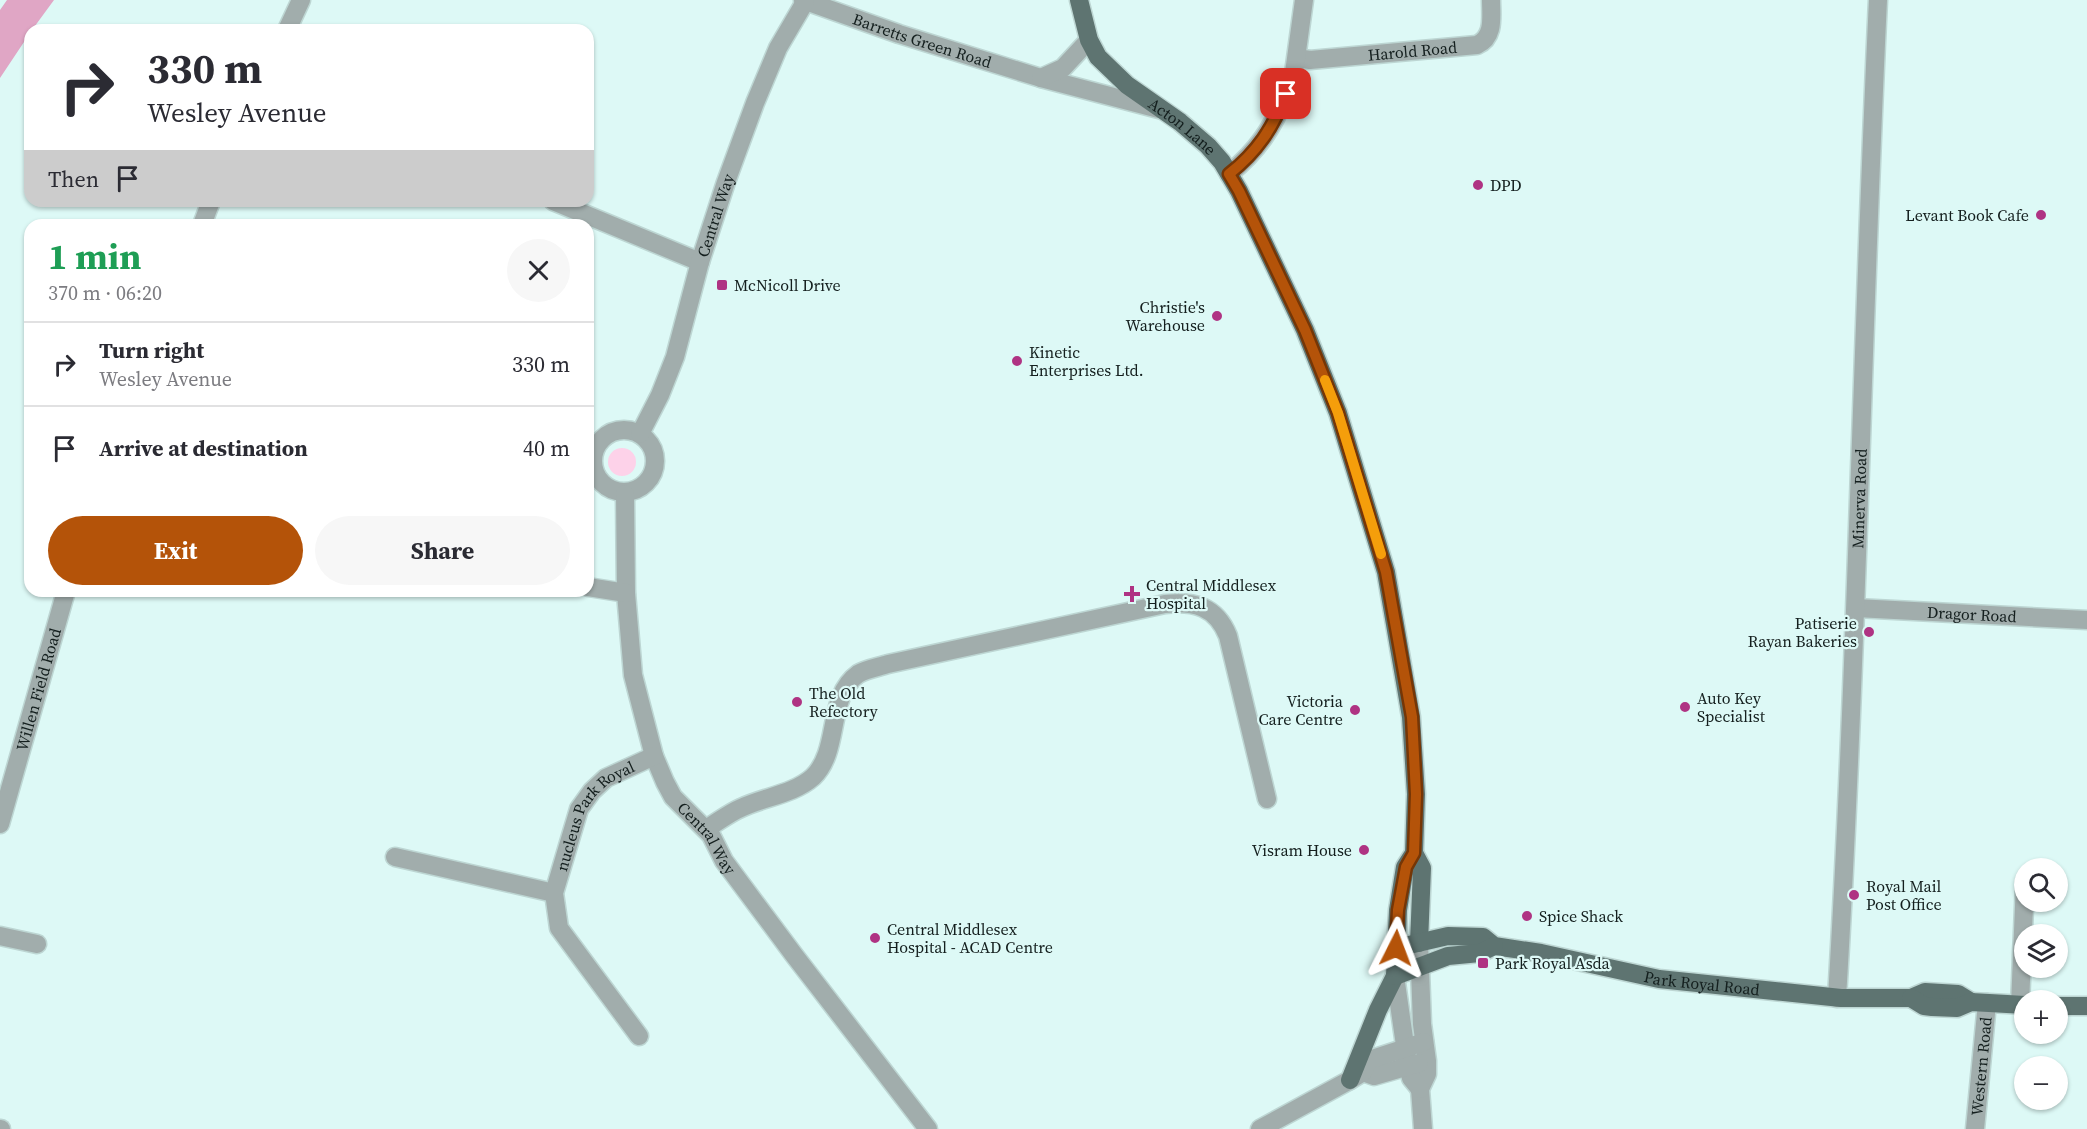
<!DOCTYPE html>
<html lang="en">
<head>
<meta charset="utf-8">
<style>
  body { margin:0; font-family:"Source Serif 4",serif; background:#f7f7f7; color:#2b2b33; height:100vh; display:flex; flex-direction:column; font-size:22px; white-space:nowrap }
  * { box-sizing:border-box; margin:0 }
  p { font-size:20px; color:#7c7c81 }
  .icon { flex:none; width:33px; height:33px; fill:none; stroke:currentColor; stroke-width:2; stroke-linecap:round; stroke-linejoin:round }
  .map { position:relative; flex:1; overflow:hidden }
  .side { position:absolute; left:24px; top:219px; width:570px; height:378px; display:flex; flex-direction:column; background:#fff; border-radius:18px; box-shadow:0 2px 4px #0004 }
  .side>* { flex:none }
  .banner { position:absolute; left:24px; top:24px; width:570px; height:183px; border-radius:18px; box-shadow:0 2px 4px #0004; background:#fff; color:#2b2b33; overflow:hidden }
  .controls { position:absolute; left:2014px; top:858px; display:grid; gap:12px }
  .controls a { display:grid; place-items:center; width:54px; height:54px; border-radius:50%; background:#fff; box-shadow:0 2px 4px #0004; font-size:30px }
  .pin { position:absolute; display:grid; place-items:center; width:51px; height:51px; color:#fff; margin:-26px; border-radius:12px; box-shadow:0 3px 9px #0006 }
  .me { position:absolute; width:66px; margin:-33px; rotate:3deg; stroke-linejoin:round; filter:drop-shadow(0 0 4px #0008) }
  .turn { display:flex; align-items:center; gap:21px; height:126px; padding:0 24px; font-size:27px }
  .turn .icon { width:78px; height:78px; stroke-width:2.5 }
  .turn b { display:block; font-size:42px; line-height:51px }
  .then { display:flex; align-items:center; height:57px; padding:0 24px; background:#0003; gap:12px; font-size:22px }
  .round { display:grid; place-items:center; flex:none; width:63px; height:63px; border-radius:32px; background:#f7f7f7 }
  .head { display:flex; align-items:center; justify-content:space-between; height:102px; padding:0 24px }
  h1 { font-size:36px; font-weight:700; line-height:45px; color:#1e9e55 }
  .primary-button { display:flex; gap:12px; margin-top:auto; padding:12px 24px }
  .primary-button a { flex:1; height:69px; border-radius:36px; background:#b45309; color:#fff; font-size:24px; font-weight:700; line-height:69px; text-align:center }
  .primary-button a+a { background:#f7f7f7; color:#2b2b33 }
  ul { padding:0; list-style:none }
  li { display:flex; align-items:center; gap:18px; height:84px; padding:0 24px; border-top:2px solid #e1e1e2 }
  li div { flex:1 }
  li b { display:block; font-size:22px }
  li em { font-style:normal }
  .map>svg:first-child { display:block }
</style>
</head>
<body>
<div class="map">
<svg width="2087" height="1129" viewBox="0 0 2087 1129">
  <rect width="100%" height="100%" fill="#ddf9f6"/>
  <circle fill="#fdd2e9" cx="622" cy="462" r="14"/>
  <polygon fill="#e0a6c5" points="7,0 54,0 32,30 30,30 30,33 0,78 0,10"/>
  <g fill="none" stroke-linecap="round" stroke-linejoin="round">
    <g stroke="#bdd6d3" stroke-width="21">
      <g id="minor">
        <path id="s1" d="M803,0L899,34L1041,78L1159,109"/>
        <polyline points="287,30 301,0"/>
        <path id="s2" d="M1297,58L1310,60L1477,45C1495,37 1491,16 1491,0"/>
        <polyline points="1294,73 1304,0"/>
        <polyline points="1041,78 1063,68 1089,40"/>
        <path d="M1229,174C1257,151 1273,128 1286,94"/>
        <polyline points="553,201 700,262"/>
        <polyline points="202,225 211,201"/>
        <circle cx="624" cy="461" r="31"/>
        <path id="s3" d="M640,434L660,395L675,357L700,262L726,182L755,103L778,48L805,2"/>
        <path id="s4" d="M625,494L626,593L633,675L654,756L665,782L673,797L711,835L724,861L794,955L928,1129"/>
        <polyline points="588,587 626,593"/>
        <path id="s5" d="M1856,608L2087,620"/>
        <path id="s6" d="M0,824L66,591"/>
        <path d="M706,829C718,822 729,813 741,808C764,797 794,794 813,777C841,750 826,697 858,674C866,669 879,667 888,664L1165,604C1194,601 1216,606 1228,636L1267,799"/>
        <polyline points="395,857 554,893"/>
        <polyline points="0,936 37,944"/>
        <polyline points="1419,943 1422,1024 1427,1061 1427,1074 1420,1089 1423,1129"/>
        <polyline points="1395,976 1408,1066 1411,1078 1420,1089"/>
        <path id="s7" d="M1837,998C1857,665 1862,332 1878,0"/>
        <polyline points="2020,1005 2025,882"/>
        <path id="s8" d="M639,1036L559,928L554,893L579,809L592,791L606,778L654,756"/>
        <polyline points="1363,1072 1374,1076 1419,1063"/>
        <polyline points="0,1129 1,1129"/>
        <polyline points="1260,1129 1350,1080 1363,1072 1369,1060 1424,1042"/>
        <path id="s9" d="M1975,1129L1987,1003"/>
      </g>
    </g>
    <g stroke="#bdd6d3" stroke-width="21">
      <g id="major">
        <path id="s10" d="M1079,0L1089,40L1098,57L1127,85L1180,122L1208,146L1222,162L1239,191L1305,330L1338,413L1386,572L1411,717L1416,794L1414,853L1405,867L1398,910L1395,976L1378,1010L1350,1080"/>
        <polyline points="1414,853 1422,868 1419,943"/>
        <path id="s11" d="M1396,948L1448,936L1483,937L1494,946L1541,953L1659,979L1841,998H1911L1925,992L1958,994L1971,1002"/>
        <polyline points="1395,976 1448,956 1480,953 1494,946"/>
        <polyline points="1911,998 1924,1006 1932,1007 1957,1008 1971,1002 2025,1005"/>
        <polyline points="2058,1006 2087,1006"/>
      </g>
    </g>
    <use href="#minor" stroke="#a1adac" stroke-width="18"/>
    <use href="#major" stroke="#5e7471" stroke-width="18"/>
  </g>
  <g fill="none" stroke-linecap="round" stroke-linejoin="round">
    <g stroke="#753606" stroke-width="15">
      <path id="route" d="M1286,94C1273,128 1257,152 1229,174L1239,191L1305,330L1338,413L1386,572L1412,717L1416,794L1414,853L1406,867L1398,910L1396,948"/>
    </g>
    <use href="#route" stroke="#b45309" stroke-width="10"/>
    <polyline stroke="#f59e0b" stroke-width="10" points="1325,380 1338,413 1381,554"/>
  </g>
  <g fill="#af3383" stroke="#ddf9f6" stroke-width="2">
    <circle cx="1478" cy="185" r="6"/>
    <circle cx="2041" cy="215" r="6"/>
    <rect x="716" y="279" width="12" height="12" rx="3"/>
    <circle cx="1217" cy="316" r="6"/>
    <circle cx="1017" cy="361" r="6"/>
    <path d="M1129 585h6v6h6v6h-6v6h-6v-6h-6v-6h6z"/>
    <circle cx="1869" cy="632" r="6"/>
    <circle cx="797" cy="702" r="6"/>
    <circle cx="1685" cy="707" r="6"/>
    <circle cx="1355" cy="710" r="6"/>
    <circle cx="1364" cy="850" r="6"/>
    <circle cx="1854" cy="895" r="6"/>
    <circle cx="1527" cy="916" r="6"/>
    <circle cx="875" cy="938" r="6"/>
    <rect x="1477" y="957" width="12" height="12" rx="3"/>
  </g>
  <g text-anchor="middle" stroke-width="4.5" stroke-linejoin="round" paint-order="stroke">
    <g font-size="16" fill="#141f1e" stroke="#ddf9f6">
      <text dy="6" stroke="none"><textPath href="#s1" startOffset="126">Barretts Green Road</textPath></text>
      <text dy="6" stroke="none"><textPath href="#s2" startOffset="116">Harold Road</textPath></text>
      <text dy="6" stroke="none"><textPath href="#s10" startOffset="170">Acton Lane</textPath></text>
      <text dy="6" stroke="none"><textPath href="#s3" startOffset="232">Central Way</textPath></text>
      <text dy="6" stroke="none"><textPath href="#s7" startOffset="500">Minerva Road</textPath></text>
      <text dy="6" stroke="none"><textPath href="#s5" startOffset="116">Dragor Road</textPath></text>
      <text dy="6" stroke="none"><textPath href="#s6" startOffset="140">Willen Field Road</textPath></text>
      <text dy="6" stroke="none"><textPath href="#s8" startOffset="261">nucleus Park Royal</textPath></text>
      <text dy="6" stroke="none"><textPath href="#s4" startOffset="364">Central Way</textPath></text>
      <text dy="6" stroke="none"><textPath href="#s11" startOffset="314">Park Royal Road</textPath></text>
      <text dy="6" stroke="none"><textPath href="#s9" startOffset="63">Western Road</textPath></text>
    </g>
    <g font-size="16" fill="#141f1e" stroke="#ddf9f6" text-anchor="start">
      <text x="1490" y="191">DPD</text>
      <text x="2029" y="221" text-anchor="end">Levant Book Cafe</text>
      <text x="734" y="291">McNicoll Drive</text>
      <text x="1205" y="313" text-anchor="end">Christie's<tspan x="1205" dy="18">Warehouse</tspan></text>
      <text x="1029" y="358">Kinetic<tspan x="1029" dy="18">Enterprises Ltd.</tspan></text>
      <text x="1146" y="591">Central Middlesex<tspan x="1146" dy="18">Hospital</tspan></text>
      <text x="1857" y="629" text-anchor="end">Patiserie<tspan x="1857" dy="18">Rayan Bakeries</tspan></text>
      <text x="809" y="699">The Old<tspan x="809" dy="18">Refectory</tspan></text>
      <text x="1697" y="704">Auto Key<tspan x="1697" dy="18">Specialist</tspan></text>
      <text x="1343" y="707" text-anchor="end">Victoria<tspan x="1343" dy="18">Care Centre</tspan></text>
      <text x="1352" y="856" text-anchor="end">Visram House</text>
      <text x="1866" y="892">Royal Mail<tspan x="1866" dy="18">Post Office</tspan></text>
      <text x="1539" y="922">Spice Shack</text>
      <text x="887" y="935">Central Middlesex<tspan x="887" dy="18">Hospital - ACAD Centre</tspan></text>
      <text x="1495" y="969">Park Royal Asda</text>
    </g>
  </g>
</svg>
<div class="controls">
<a><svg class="icon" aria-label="search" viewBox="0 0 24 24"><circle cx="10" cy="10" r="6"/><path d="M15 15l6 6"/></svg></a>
<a><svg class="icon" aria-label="layers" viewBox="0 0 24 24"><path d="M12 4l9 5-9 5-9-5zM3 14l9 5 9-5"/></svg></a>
<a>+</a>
<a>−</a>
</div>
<div class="pin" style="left:1286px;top:94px;background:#d93025"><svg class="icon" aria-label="arrive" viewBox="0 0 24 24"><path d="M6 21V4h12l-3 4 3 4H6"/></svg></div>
<svg class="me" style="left:1396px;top:948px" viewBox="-20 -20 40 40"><path d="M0-17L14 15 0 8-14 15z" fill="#b45309" stroke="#fff" stroke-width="4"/></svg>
<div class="banner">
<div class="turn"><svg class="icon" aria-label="right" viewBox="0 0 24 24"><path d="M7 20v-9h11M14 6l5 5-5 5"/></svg><div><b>330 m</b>Wesley Avenue</div></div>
<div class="then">Then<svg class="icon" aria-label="arrive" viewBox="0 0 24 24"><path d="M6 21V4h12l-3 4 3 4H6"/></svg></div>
</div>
<section class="side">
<div class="head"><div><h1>1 min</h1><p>370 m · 06:20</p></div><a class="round"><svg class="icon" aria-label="close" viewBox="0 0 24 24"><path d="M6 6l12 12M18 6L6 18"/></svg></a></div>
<ul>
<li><svg class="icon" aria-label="right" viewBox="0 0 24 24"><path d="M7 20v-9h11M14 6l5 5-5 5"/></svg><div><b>Turn right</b><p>Wesley Avenue</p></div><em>330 m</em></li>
<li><svg class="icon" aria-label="arrive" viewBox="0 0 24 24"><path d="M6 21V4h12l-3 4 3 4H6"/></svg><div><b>Arrive at destination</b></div><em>40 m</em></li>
</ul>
<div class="primary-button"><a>Exit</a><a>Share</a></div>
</section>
</div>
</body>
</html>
